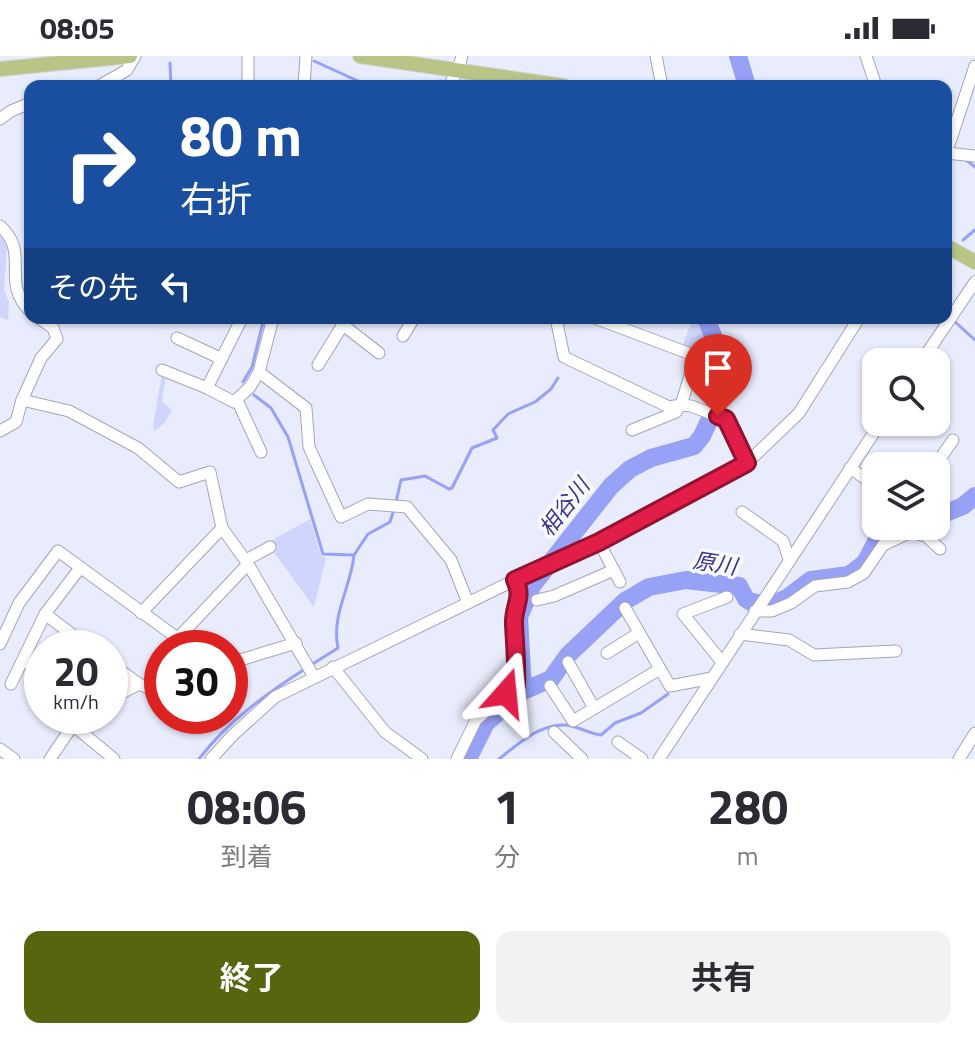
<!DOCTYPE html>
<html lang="ja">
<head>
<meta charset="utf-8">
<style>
  body { margin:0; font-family:"Titillium Web","Noto Sans JP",sans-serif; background:#f2f2f3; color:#2b2b33; height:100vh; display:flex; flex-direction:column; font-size:30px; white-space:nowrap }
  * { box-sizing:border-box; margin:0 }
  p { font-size:26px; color:#7c7c81 }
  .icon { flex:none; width:44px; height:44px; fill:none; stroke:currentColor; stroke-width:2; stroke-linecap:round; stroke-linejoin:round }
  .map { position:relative; height:703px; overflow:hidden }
  .drawer { display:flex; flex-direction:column; background:#fff; flex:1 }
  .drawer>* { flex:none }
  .banner { position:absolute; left:24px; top:24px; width:928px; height:244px; border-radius:16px; box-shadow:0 2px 6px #0004; background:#1a4fa0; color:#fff; overflow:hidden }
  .controls { position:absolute; left:862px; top:292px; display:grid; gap:16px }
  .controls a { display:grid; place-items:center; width:88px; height:88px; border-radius:16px; background:#fff; box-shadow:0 2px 6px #0004; font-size:40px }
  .speed { position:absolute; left:24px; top:574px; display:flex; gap:16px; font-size:40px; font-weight:700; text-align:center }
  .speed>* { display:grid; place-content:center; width:104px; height:104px; border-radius:50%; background:#fff; box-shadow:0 2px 6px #0004; line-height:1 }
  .speed small { font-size:20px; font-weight:400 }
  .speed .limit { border:12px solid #d22; background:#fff; color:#111 }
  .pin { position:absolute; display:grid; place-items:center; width:68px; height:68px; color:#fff; margin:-82px -34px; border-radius:50% 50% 50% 0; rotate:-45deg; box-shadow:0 0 8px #0007 }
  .pin .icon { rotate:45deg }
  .me { position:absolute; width:88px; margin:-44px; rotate:18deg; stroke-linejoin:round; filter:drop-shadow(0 0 6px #0008) }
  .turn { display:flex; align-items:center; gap:28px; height:168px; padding:0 24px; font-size:36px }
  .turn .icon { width:104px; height:104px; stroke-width:2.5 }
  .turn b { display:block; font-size:56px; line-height:68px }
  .then { display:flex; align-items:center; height:76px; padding:0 24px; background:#0003; gap:16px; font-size:30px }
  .eta { display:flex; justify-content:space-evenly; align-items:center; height:136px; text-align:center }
  .eta b { font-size:48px; font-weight:700; line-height:56px }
  .action { display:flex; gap:16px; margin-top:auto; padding:16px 24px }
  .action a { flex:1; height:92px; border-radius:16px; background:#56660e; color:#fff; font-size:32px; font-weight:700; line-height:92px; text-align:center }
  .action a+a { background:#f2f2f3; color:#2b2b33 }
  .status { display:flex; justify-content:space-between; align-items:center; height:56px; padding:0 40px; background:#fff; direction:ltr }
  .status svg { height:22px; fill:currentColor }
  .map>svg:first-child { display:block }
</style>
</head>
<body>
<div class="status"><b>08:05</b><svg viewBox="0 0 49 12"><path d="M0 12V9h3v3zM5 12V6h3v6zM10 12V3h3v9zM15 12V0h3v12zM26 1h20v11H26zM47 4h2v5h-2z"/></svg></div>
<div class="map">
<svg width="975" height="703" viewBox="0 0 975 703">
  <rect width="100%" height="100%" fill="#e9ecfd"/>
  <g fill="#cfd5fc">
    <polygon points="0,179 7,189 4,234 9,246 8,264 0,261"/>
    <polygon points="693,262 698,263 713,303 683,288"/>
    <polygon points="162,317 166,319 162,346 172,354 165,366 155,375 153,371"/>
    <polygon points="310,463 321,500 326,502 314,551 267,487"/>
  </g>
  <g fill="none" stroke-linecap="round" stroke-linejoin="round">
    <g stroke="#97a1f6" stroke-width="3">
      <polyline points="314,5 369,30"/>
      <polyline points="170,7 171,30"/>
      <polyline points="466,25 487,27 489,30"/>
      <polyline points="436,30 440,25"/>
      <polyline points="965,103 975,111"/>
      <polyline points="963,184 975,174"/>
      <polyline points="954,265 975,284"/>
      <polyline points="243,326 252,311 264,262"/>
      <path d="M254,339L271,352L288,381L323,498L354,499C351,531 331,559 338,592L311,609"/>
      <polyline points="396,446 401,424 425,420 449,433 452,432 472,392 497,382 493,374 508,358 535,346 551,333 558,322"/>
      <polyline points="354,499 368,478 390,466 394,453"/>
      <path d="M199,703C227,666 266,638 305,613"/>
      <path d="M499,703C518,688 539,668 565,669C578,670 590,678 601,679L615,667L641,657L668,638"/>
    </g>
    <g stroke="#97a1f6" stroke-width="18">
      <polyline points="738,0 747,30"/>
      <polyline points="936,461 963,450 975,440"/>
      <polyline points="523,635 519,561 532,530 611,430 630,413 651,402 694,390 702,380 725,330 723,305 706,262"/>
      <polyline points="468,703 486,667 523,635 551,623 568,599 625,545 649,531 686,524 739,530 746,543 751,546 771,549 787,542 811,524 849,519 865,507 876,486 907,470"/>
    </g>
    <g stroke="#a3a6b6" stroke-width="13">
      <g id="minor">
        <polyline points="656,0 662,30"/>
        <polyline points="866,0 876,30"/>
        <polyline points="99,30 127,14 135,0"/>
        <polyline points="248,30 248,0"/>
        <polyline points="304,30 306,0"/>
        <polyline points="449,30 458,14 462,0"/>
        <polyline points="0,63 11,55 30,47"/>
        <polyline points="946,97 975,100"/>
        <polyline points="946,98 975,10"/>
        <path d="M0,170C31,197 0,226 30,255"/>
        <polyline points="273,262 259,316 306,352 309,391 341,461 368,448 407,451 451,504 468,547"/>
        <polyline points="556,262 564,301 669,351 681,349"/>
        <polyline points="595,262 696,300 681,349 691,350 726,363 747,407"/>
        <polyline points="343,269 379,297"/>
        <polyline points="403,280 414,262"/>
        <polyline points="177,282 222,303"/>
        <polyline points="921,306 975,226"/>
        <polyline points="318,309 347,262"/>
        <polyline points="162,314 207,332 242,262"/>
        <polyline points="207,332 234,346 250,331 259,316"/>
        <polyline points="22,344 69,355 138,392 179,426 210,416 222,472"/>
        <polyline points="237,344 261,396"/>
        <polyline points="632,374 676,356 680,350"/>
        <polyline points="0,375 16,366 22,344 41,302 57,283 53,272 39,262"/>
        <polyline points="935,410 953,384"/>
        <polyline points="850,412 876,430"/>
        <polyline points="742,456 783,485 789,503"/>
        <polyline points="599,486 620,526"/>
        <polyline points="246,504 270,491"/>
        <polyline points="537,544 554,540 614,514"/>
        <polyline points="625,552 670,630 712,622"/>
        <polyline points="755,555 772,555 791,547 815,530 848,526 864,517 883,489 911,476 926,480 940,493"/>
        <polyline points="141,557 222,472 248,508 314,621"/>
        <polyline points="45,558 90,592"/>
        <polyline points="740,578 789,584 814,599 896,595"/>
        <polyline points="178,582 248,508"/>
        <polyline points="0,588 19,547 58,495 191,592"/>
        <polyline points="607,597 639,577"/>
        <polyline points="24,604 42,618"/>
        <polyline points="568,606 594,652"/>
        <polyline points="722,606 683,558 727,541"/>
        <polyline points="110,607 139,628"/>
        <polyline points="230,610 237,605 296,587"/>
        <polyline points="333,611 385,676 422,703"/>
        <polyline points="11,628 45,558 80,512"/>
        <polyline points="550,630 573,665 660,613"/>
        <polyline points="110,643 139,628 162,638"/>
        <polyline points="73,669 114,703"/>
        <polyline points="554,676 582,703"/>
        <polyline points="618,686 642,703"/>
        <polyline points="0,693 14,703"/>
        <polyline points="50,703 73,669 82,660"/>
        <polyline points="211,703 233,679 275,641 515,524 599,486 747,407 799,357 859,262"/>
        <path d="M457,703L476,664L516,629C517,608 515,589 514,568C513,551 524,541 515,524"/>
        <polyline points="659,703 881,366"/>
        <polyline points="959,703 975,677"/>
      </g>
    </g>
    <g stroke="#d3d3d4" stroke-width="16">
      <g id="major">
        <polyline points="360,0 564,30"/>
        <polyline points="0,13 130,0"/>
        <polyline points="946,190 975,206"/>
      </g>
    </g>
    <use href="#minor" stroke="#fff" stroke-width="11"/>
    <use href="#major" stroke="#b8c587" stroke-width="14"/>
  </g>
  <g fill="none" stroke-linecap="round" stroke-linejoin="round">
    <g stroke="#92132f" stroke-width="20">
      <path id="route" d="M506,637L516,629C517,608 515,589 514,568C513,551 524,541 515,524L599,486L747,407L726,363L718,360"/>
    </g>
    <use href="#route" stroke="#e11d48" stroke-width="14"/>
  </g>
  <g text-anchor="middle" stroke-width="7" stroke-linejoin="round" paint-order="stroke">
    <g font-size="22" font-style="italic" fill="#363292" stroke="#f9fafd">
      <text transform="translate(564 451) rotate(-52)" y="8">相谷川</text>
      <text transform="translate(715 507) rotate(9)" y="8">原川</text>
    </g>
  </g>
</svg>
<div class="controls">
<a><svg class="icon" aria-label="search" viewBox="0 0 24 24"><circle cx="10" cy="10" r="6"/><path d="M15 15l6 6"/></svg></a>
<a><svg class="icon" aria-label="layers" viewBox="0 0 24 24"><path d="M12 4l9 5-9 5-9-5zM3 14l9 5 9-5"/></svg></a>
</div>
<div class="speed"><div>20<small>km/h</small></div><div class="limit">30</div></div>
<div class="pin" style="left:718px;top:360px;background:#d93025"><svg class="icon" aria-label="arrive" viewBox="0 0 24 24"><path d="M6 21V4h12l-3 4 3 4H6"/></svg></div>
<svg class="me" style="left:506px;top:637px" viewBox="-20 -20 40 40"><path d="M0-17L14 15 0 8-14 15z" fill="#e11d48" stroke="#fff" stroke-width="4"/></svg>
<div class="banner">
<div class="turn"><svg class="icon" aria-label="right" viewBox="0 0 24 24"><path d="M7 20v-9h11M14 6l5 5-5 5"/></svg><div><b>80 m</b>右折</div></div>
<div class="then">その先<svg class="icon" aria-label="left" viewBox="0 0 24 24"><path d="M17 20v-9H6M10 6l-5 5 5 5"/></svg></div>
</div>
</div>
<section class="drawer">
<div class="eta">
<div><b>08:06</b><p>到着</p></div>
<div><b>1</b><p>分</p></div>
<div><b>280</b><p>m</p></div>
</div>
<div class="action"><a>終了</a><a>共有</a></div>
</section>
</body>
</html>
